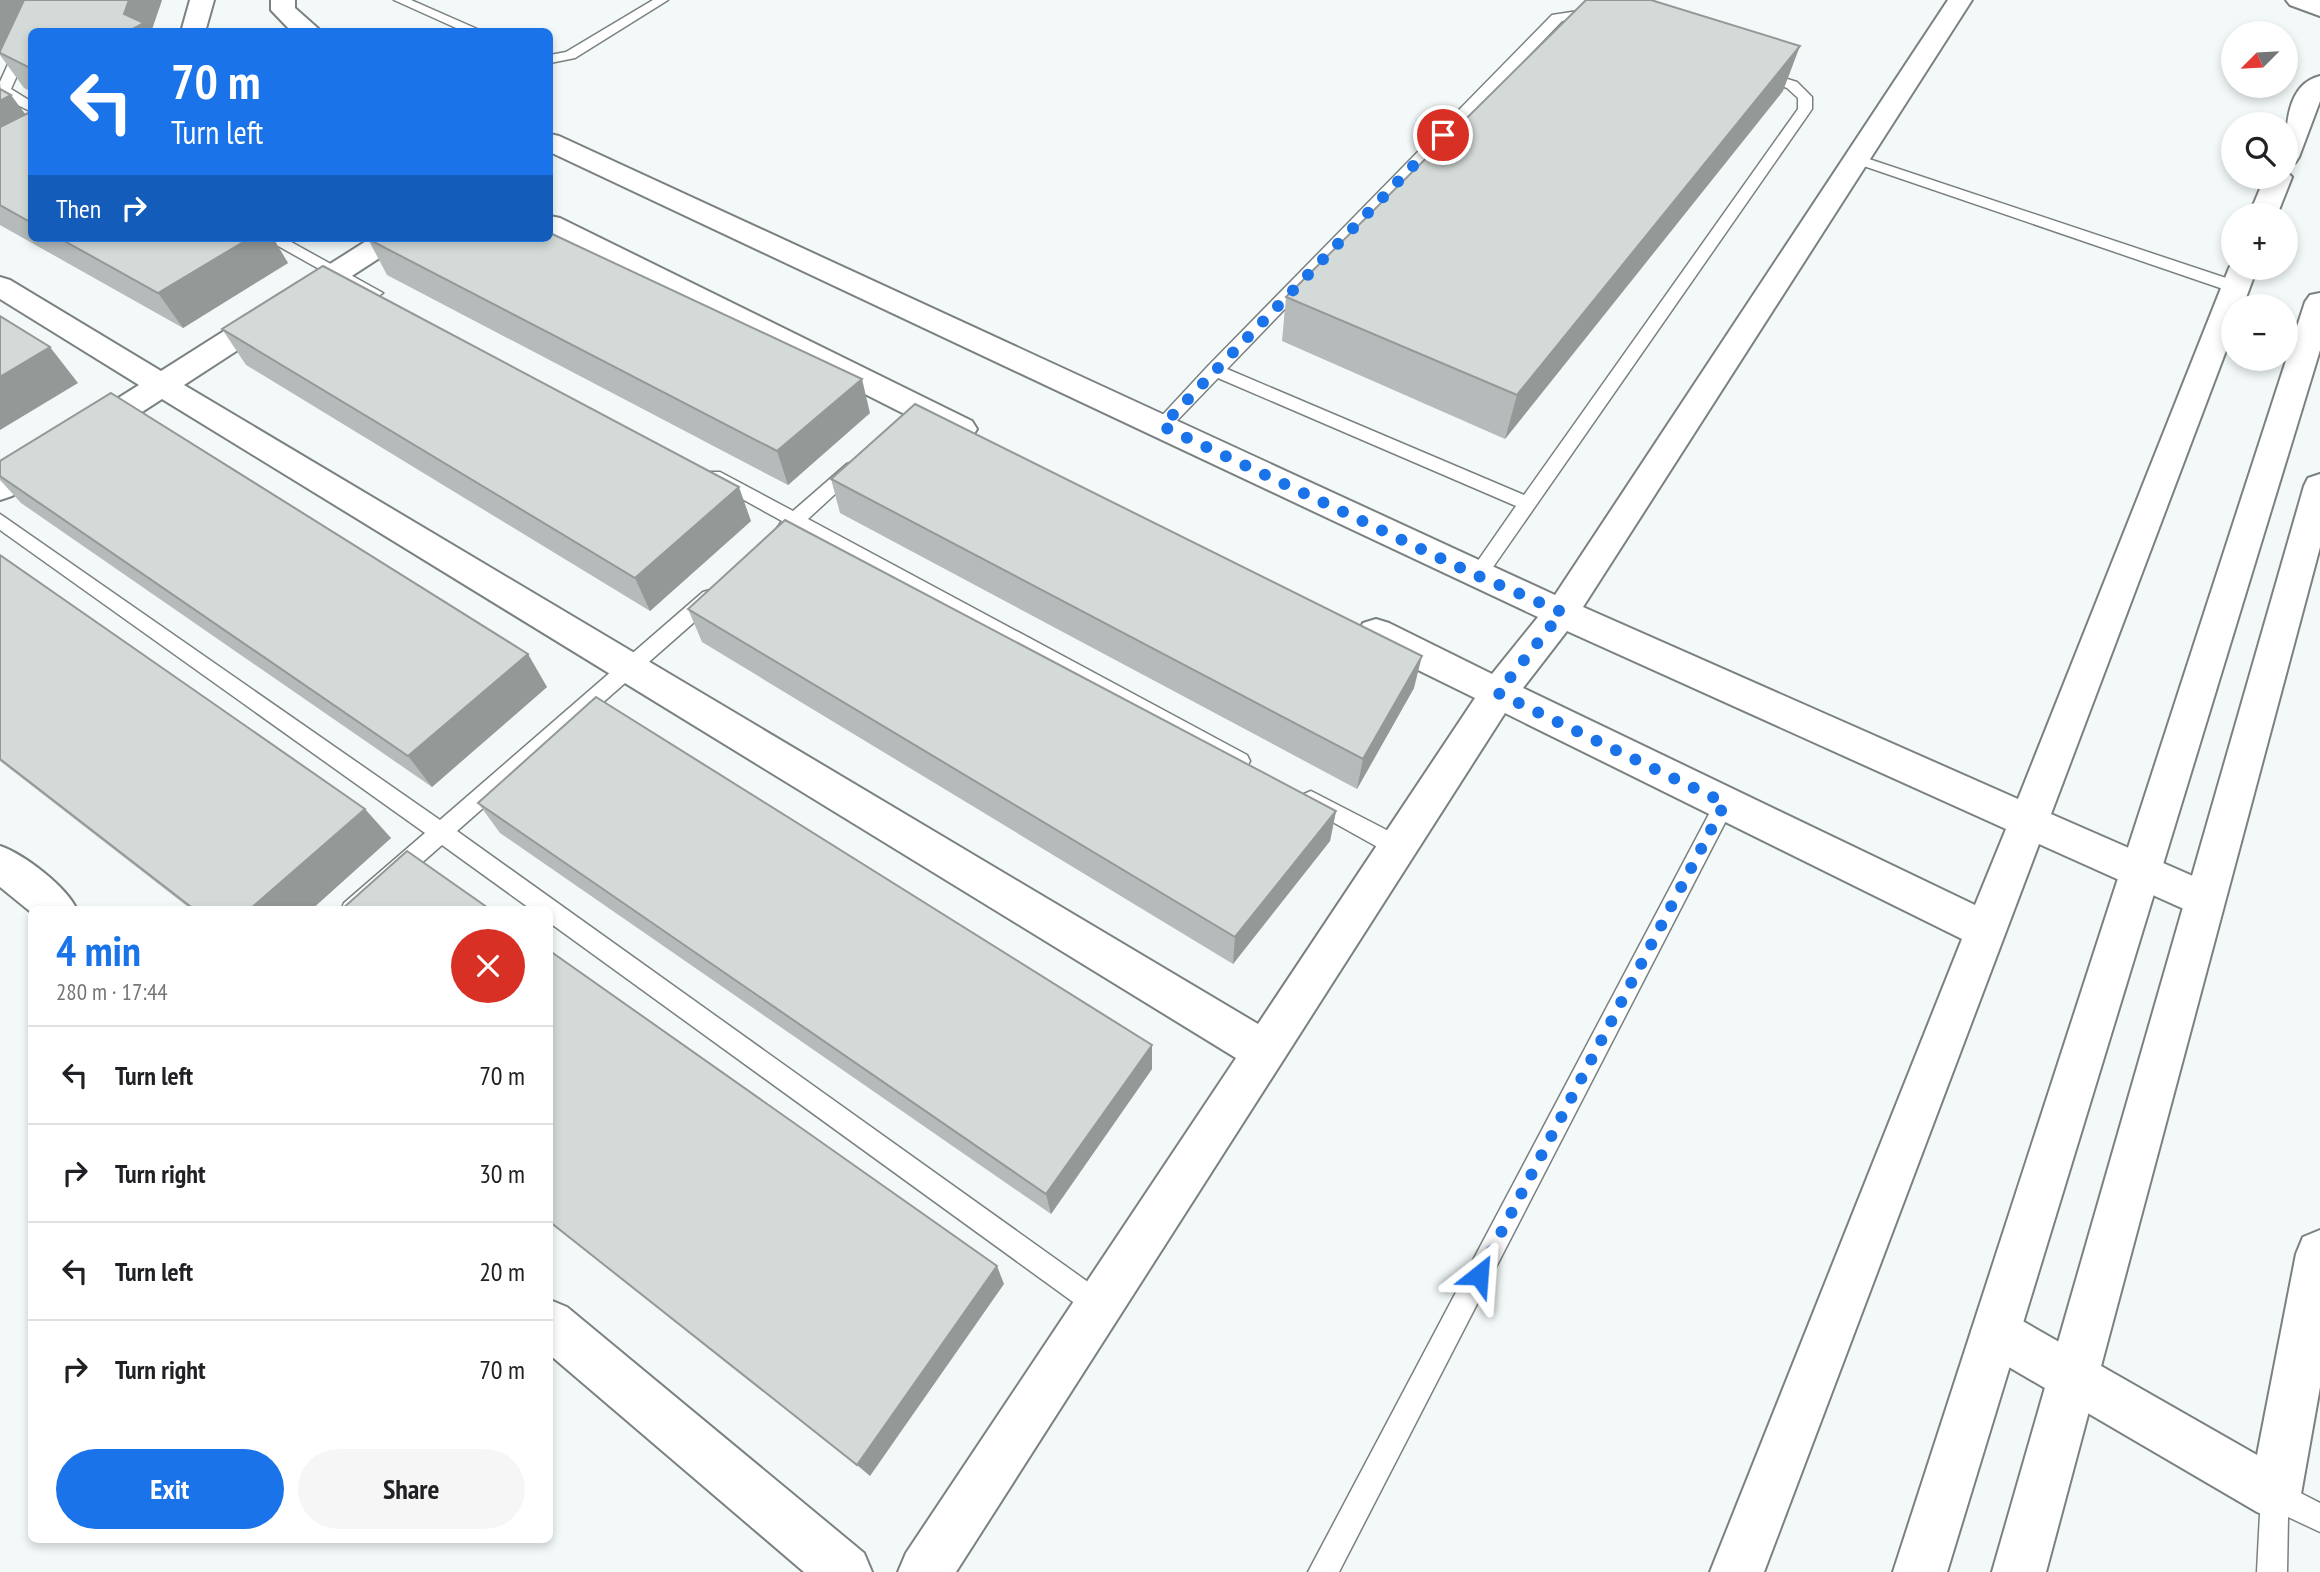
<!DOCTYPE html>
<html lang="en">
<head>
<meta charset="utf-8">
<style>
  body { margin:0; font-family:"PT Sans Narrow",sans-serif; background:#f6f6f6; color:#202124; height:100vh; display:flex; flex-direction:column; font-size:26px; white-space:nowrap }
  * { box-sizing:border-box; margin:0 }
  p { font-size:23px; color:#757577 }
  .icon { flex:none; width:38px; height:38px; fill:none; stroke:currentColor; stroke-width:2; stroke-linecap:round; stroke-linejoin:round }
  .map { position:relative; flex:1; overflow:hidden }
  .sheet { position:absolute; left:28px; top:906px; width:525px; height:637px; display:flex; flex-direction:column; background:#fff; border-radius:10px; box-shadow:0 4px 10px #0003 }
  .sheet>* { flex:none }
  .hud { position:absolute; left:28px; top:28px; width:525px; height:214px; border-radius:10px; box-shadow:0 4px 10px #0003; background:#1a73e8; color:#fff; overflow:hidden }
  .needle { width:46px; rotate:246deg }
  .tools { position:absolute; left:2221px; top:21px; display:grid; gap:14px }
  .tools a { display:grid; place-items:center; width:77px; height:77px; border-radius:50%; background:#fff; box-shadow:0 4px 10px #0003; font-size:35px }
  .pin { position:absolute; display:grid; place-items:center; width:60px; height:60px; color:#fff; margin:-30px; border:4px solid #fff; border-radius:50%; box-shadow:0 2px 7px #0007 }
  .me { position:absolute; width:77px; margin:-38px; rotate:28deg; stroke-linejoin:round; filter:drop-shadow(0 0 5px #0008) }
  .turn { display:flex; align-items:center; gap:24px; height:147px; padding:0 28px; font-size:32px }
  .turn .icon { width:91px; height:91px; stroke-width:2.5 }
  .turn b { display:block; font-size:49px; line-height:60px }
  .then { display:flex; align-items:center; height:66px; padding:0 28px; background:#0003; gap:14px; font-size:26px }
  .round { display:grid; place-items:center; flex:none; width:74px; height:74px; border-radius:37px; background:#f6f6f6 }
  .headline { display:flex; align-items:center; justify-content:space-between; height:119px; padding:0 28px }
  h1 { font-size:42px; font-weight:700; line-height:52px; color:#1a73e8 }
  .action { display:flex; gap:14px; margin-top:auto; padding:14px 28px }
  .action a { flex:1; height:80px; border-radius:42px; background:#1a73e8; color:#fff; font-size:28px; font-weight:700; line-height:80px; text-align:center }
  .action a+a { background:#f6f6f6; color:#202124 }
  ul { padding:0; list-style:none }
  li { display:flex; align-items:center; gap:21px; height:98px; padding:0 28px; border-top:2px solid #e0e0e0 }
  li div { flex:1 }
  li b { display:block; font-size:26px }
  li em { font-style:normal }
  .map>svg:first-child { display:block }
</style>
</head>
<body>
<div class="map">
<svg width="2320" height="1572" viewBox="0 0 2320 1572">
  <rect width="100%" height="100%" fill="#f2f9f8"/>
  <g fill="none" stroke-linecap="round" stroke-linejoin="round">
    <g stroke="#7a8180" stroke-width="3">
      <g id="lane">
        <polygon points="37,0 49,0 36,32 32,32 32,42 11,89 32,102 32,112 1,97 0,82"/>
        <polygon points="394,0 411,0 484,32 465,32"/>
        <polygon points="653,0 668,0 575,58 550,63 550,55 566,52"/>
        <polygon points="1578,11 1606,20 1599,24 1578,19 1562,21 1227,369 1524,495 1798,109 1798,98 1787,88 1752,74 1759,70 1797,82 1812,97 1812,109 1484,580 1470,580 1468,575 1516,506 1218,378 1168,430 1156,430 1153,426 1156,422 1208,366 1552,15"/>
        <polygon points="1857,155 2241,283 2243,287 2241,291 2229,291 1852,162 1850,159"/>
        <polygon points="264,238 284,238 383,293 375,298 369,297"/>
        <polygon points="853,462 859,464 862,468 859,472 808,519 1247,755 1250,761 1247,767 1240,769 1233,767 797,529 786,535 780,533 777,528 782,521 708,480 705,476 708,472 720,472 793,511 847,464"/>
        <polygon points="0,514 440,820 703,592 710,590 717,592 720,597 717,602 457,831 1109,1297 1113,1306 1109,1315 1100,1319 1091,1315 550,923 550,910 532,910 442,845 368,910 341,910 344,903 425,833 0,530"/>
        <polygon points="1311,791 1406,840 1409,847 1406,854 1398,856 1390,854 1304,806 1300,800 1304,794"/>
        <polygon points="1725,794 1732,797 1736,803 1732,809 1339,1572 1308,1572 1718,797"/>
        <polygon points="2275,1480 2320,1503 2320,1532 2288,1517 2287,1572 2257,1572 2261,1494 2265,1484"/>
      </g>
    </g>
    <g stroke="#7a8180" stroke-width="4">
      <g id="street">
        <polygon points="190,0 214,0 205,32 181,32"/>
        <polygon points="271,0 295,0 295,8 322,32 292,32 271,10"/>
        <path d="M1948,0H1972L1583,607L2018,799L2229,268L2233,262V268H2257L2243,306H2233V332L2051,814L2218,887L2224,900L2218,913L2204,918L2039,844L1764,1572H1710L1962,939L1505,713L956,1572H898L906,1553L1236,1058L162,399L12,496L0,500V472L139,385L0,299V277L10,280L161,371L371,238H405L401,244L184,385L1258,1024L1475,698L1363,643L1358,633L1363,623L1376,619L1389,623L1492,674L1538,617L550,152V134L559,136L1555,595ZM1567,631L2006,829L1975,905L1523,688Z"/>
        <path d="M2320,76V101L2299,157L2295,163L2286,165C2286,135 2283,85 2320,76Z"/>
        <polygon points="2286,171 2292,177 2277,215 2249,215 2265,177 2286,177"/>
        <polygon points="550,216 560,218 972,421 977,429 972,437 961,440 950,437 550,235"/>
        <path d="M0,846C24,854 67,887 77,910H32V913L0,887Z"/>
        <polygon points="2320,1230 2320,1387 2301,1494 2293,1512 2275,1520 2257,1512 1978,1349 1971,1332 1978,1315 1995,1308 2012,1315 2257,1455 2296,1254 2303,1237"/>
        <polygon points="550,1300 567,1307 864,1553 872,1572 804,1572 550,1355"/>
      </g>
    </g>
    <g stroke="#7a8180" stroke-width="4">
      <g id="secondary">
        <polygon points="2286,0 2320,0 2320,16 2290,5"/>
        <polygon points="2320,293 2320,350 1947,1572 1893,1572 2305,302 2310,295"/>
        <polygon points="2320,474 2320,547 2046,1572 1992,1572 2304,486 2308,478"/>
      </g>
    </g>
    <use href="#lane" fill="#fff" fill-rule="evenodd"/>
    <use href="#street" fill="#fff" fill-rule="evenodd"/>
    <use href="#secondary" fill="#fff" fill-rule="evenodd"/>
  </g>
  <g fill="#b5bbba">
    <polygon points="0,0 162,0 151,32 32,32 32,92 24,88 0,55 0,56"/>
    <polygon points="0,89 25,114 32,111 32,238 273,238 288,263 183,328 0,225"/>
    <polygon points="1783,91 1505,439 1282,341 1286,297"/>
    <polygon points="368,239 870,413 788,485 387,275"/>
    <polygon points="222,329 751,521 650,611 246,365"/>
    <polygon points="0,461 547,687 432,787 21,503 0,480"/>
    <polygon points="831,479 1414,688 1357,789 840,513"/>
    <polygon points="0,555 391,838 311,910 192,910 0,761"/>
    <polygon points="688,609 1336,811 1330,841 1233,964 702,642"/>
    <polygon points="478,803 1152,1069 1051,1214 500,833"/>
  </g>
  <g fill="#949997">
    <polygon points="0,0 25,0 0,53"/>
    <polygon points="129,0 162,0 151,32 127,32 124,14"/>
    <polygon points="1800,46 1783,91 1505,439 1517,395"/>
    <polygon points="11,95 32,123 0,149 0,101"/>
    <polygon points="250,238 273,238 288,263 183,328 158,293"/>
    <polygon points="314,238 323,238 316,242"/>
    <polygon points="50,347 78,383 0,430 0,377"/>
    <polygon points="862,379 870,413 788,485 777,451"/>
    <polygon points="739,487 751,521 650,611 635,578"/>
    <polygon points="528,654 547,687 432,787 408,756"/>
    <polygon points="1422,656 1414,688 1357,789 1363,759"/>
    <polygon points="365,809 391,838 311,910 249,910"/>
    <polygon points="1336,811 1330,841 1233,964 1235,937"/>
    <polygon points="1152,1045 1152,1069 1051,1214 1046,1194"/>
    <polygon points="997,1266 1004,1284 870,1476 857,1465"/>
  </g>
  <g fill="#d3dad8" stroke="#949997" stroke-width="2">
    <polygon points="24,0 129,0 124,14 144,23 127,32 32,32 32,69 0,53 0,51"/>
    <polygon points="1586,0 1651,0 1800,46 1517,395 1286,297"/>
    <polygon points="0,89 11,95 0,101"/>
    <polygon points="32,111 32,223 0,205 0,127"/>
    <polygon points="550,233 862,379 777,451 368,239 370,238 550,238"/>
    <polygon points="59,238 250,238 158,293"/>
    <polygon points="323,266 739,487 635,578 222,329"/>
    <polygon points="0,316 50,347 0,377"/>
    <polygon points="111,393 528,654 408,756 0,476 0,461"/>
    <polygon points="915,404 1422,656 1363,759 831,479"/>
    <polygon points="785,520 1336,811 1235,937 688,609"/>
    <polygon points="0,555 365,809 249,910 195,910 0,759"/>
    <polygon points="596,697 1152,1045 1046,1194 478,803"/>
    <polygon points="407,851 491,910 341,910"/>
    <polygon points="550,951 997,1266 857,1465 550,1222"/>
  </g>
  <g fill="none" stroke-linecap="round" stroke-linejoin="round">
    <polyline stroke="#1a73e8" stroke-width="12" stroke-dasharray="0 21.6" points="1443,135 1162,426 1476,575 1562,612 1498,693 1725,803 1479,1275"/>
  </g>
</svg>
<div class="tools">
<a><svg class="needle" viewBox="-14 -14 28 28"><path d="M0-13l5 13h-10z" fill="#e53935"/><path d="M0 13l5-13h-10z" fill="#757577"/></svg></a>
<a><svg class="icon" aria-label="search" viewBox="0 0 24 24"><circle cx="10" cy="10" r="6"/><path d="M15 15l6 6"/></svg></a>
<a>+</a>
<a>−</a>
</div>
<div class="pin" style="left:1443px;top:135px;background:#d93025"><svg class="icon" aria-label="arrive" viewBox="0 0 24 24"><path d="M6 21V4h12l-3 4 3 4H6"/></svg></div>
<svg class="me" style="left:1479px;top:1275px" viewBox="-20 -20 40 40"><path d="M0-17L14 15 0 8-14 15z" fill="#1a73e8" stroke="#fff" stroke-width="4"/></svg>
<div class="hud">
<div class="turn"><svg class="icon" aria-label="left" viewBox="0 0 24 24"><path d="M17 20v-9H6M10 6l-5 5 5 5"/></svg><div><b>70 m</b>Turn left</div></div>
<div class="then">Then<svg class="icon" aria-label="right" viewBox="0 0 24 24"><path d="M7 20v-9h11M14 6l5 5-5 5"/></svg></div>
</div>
<section class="sheet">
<div class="headline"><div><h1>4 min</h1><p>280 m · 17:44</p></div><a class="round" style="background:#d93025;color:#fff"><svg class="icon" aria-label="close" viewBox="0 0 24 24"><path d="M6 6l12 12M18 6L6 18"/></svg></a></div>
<ul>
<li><svg class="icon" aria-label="left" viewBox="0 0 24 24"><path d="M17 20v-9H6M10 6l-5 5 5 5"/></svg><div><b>Turn left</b></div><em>70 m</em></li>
<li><svg class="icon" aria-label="right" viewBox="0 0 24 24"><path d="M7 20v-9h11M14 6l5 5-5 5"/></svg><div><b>Turn right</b></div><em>30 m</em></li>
<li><svg class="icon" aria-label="left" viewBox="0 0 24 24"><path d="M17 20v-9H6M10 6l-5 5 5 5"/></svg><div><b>Turn left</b></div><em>20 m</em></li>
<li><svg class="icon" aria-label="right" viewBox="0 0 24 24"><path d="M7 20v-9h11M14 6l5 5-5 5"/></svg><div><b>Turn right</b></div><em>70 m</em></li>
</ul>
<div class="action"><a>Exit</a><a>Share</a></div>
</section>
</div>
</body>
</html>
